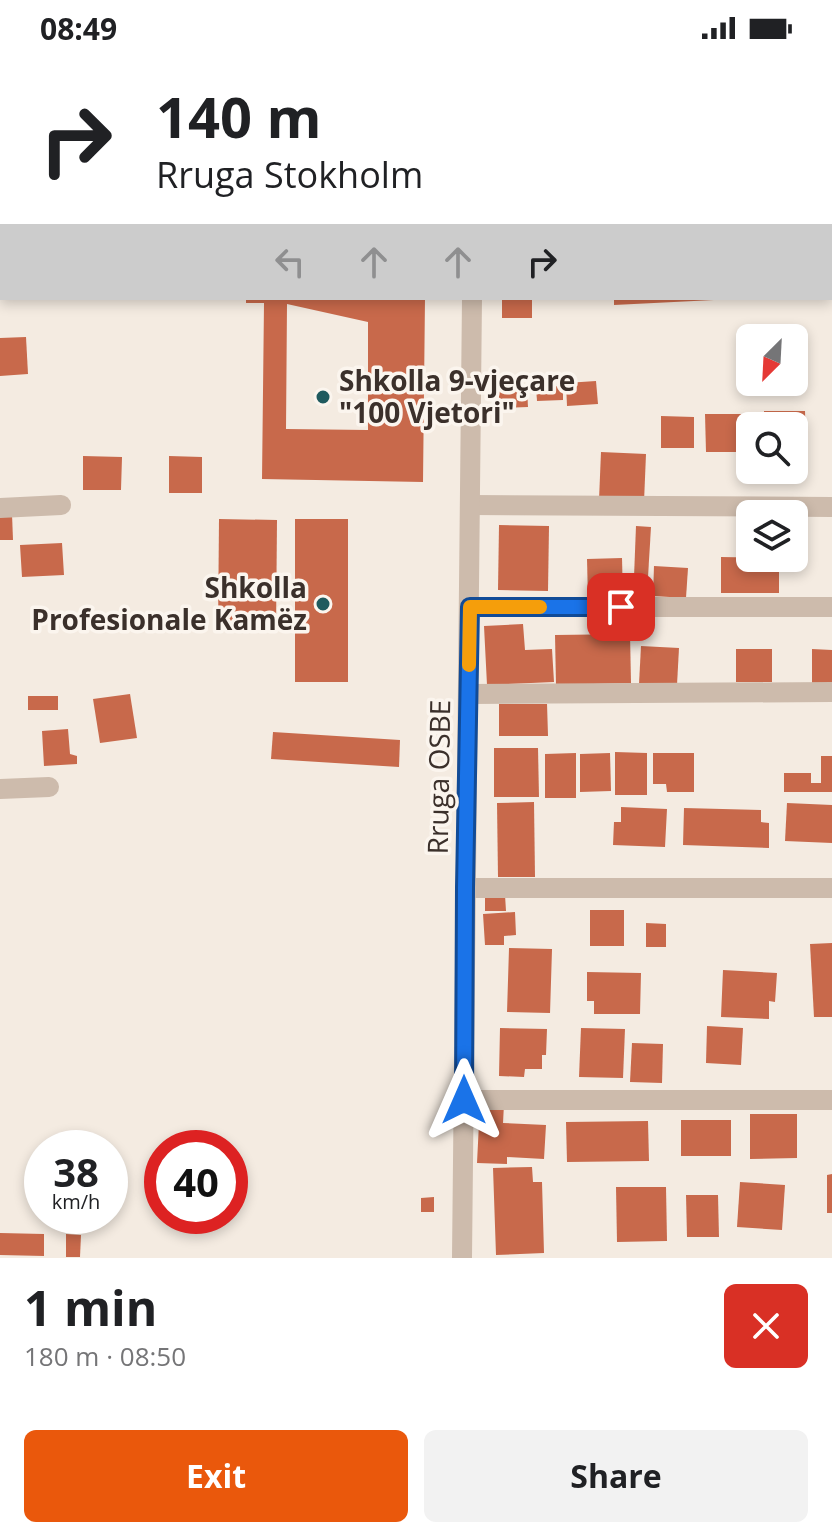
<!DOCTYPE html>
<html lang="en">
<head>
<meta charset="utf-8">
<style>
  body { margin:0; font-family:"Open Sans",sans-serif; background:#f2f2f2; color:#202124; height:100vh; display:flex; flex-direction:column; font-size:30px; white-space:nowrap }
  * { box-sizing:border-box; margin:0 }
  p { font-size:26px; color:#757577 }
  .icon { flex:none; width:44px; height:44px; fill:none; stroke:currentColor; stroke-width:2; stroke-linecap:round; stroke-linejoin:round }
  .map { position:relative; height:1202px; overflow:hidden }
  .sheet { display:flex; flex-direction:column; background:#fff; flex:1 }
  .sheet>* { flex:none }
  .guide { position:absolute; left:0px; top:0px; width:832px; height:244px; box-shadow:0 4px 12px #0003; background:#fff; color:#202124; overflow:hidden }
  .needle { width:52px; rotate:204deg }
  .controls { position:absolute; left:736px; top:268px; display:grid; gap:16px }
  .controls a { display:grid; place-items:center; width:72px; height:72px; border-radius:12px; background:#fff; box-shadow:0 4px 12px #0003; font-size:40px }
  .speed { position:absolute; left:24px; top:1074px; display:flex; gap:16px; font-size:40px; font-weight:700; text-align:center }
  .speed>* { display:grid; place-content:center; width:104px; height:104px; border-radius:50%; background:#fff; box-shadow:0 4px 12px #0003; line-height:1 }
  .speed small { font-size:20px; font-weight:400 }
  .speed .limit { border:12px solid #d22; background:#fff; color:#111 }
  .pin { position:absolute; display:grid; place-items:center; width:68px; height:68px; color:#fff; margin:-34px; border-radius:16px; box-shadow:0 4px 12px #0006 }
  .me { position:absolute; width:88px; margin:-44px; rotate:0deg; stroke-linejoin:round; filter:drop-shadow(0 0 6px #0008) }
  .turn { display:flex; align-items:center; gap:28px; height:168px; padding:0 24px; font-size:36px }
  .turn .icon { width:104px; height:104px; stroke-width:2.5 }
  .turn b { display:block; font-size:56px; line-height:68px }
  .lanes { display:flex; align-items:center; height:76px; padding:0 24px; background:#0003; justify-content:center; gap:40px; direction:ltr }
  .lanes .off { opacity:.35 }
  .round { display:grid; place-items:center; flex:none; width:84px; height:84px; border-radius:12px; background:#f2f2f2 }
  .summary { display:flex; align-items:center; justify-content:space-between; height:136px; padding:0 24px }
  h1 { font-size:48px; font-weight:700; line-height:60px }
  .button { display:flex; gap:16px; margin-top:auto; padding:16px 24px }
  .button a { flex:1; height:92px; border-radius:12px; background:#ea580c; color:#fff; font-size:32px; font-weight:700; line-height:92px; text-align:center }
  .button a+a { background:#f2f2f2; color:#202124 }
  .status { display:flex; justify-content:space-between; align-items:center; height:56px; padding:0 40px; background:#fff; direction:ltr }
  .status svg { height:22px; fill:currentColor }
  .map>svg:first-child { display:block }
</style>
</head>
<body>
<div class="status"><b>08:49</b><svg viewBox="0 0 49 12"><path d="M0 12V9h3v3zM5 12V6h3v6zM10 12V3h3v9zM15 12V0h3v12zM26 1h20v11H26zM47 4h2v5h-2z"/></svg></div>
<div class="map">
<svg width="832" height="1202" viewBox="0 0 832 1202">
  <rect width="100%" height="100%" fill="#f4ebe1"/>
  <g fill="#c8694b" fill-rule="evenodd">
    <path d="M246,242H425L423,426L262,423L264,247H246ZM287,248L368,266V374L286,373Z"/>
    <polygon points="614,242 714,242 714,244 614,249"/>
    <rect x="502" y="243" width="30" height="19"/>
    <polygon points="26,281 28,318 0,320 0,282"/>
    <polygon points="596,325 598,348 567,350 566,327"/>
    <polygon points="563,330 563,344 537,345 536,331"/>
    <polygon points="499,332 527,333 528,351 499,352"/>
    <polygon points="764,355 805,355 806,393 794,393 794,370 764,370"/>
    <polygon points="705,358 747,358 747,396 706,396"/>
    <polygon points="661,360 694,361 694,392 661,392"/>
    <polygon points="601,396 646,398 644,446 599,444"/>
    <polygon points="83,400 122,401 121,434 83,434"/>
    <polygon points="169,400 202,401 202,437 169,437"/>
    <polygon points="12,458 13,484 0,484 0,459"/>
    <polygon points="219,463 277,464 276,575 218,575"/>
    <rect x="295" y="463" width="53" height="163"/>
    <polygon points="499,469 549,470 548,535 498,534"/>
    <polygon points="636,470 651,471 648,521 634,521"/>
    <polygon points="62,487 64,519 22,521 20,489"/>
    <polygon points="721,501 779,502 779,537 721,537"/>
    <polygon points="622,502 623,543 588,544 587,503"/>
    <polygon points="654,510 688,512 686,542 653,540"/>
    <polygon points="523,568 525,594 552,593 554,626 487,629 484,570"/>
    <polygon points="630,578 631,627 556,629 555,579"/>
    <polygon points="641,590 679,592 677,629 639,628"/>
    <rect x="736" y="593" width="36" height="33"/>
    <polygon points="812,593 832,594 832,628 812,628"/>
    <polygon points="130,638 137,682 100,687 93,643"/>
    <rect x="28" y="640" width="30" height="14"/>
    <polygon points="499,648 547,648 548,680 499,680"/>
    <polygon points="68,673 70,698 77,700 77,708 44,710 42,675"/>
    <polygon points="273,676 400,684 399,711 271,703"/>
    <polygon points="494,692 538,692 539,741 494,741"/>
    <polygon points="615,696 647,697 647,739 615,739"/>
    <polygon points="576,697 576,742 545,742 545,698"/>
    <polygon points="610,697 611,735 580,736 580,698"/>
    <polygon points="653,697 694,697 694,736 667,736 666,728 653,728"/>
    <polygon points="821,700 832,700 832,736 784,736 784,717 811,717 811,727 821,727"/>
    <polygon points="534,746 535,821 498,821 497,747"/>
    <polygon points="787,747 832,749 832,787 785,785"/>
    <polygon points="621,751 667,753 665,791 613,789 614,766 621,766"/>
    <polygon points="684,752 761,754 761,766 769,767 769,792 683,789"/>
    <polygon points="505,839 506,855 485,855 485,840"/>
    <rect x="590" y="854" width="34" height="36"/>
    <polygon points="515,856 516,879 504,880 504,889 485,889 483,858"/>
    <polygon points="646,867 666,868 666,891 646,891"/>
    <polygon points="832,887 832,961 814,961 810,888"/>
    <polygon points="509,892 552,893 550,957 507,956"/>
    <polygon points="723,914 777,917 775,946 769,945 769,963 721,961"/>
    <polygon points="587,916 641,917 640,958 594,958 594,945 587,945"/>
    <polygon points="707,970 743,972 741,1009 706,1007"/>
    <polygon points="500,972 547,973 546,999 542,999 542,1013 525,1013 524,1021 499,1020"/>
    <polygon points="581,972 625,973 623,1022 579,1021"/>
    <polygon points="632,987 663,988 662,1027 630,1026"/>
    <polygon points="480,1047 504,1048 503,1067 546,1069 544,1103 507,1101 507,1108 477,1107"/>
    <polygon points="750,1058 797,1058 797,1102 750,1103"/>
    <rect x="681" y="1064" width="50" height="36"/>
    <polygon points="648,1065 649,1105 567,1106 566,1066"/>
    <polygon points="532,1111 533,1126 542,1126 544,1197 496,1199 493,1112"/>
    <polygon points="832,1118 832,1157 827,1157 827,1119"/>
    <polygon points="740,1126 785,1129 782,1174 737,1171"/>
    <polygon points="616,1131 666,1131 667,1185 617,1186"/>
    <polygon points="686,1139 718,1139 719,1181 687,1181"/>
    <polygon points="434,1141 434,1156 421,1156 421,1142"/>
    <polygon points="0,1177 44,1178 44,1200 0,1199"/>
    <polygon points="66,1178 81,1179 80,1201 66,1201"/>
  </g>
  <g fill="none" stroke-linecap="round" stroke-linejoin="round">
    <g stroke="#cdbbac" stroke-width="20">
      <polyline points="232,0 232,2"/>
      <polyline points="605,0 606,2"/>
      <polyline points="830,78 832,78"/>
      <polyline points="0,121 2,120"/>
      <polyline points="471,449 832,451"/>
      <polyline points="0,452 61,449"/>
      <polyline points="470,551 832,551"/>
      <polyline points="469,638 832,636"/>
      <polyline points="0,733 49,731"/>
      <polyline points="465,832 832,832"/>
      <polyline points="464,1044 832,1044"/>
      <polyline points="462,1202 472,242"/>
    </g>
  </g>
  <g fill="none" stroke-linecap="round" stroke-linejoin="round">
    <g stroke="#114b97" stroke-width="20">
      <polyline id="route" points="464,1044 465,832 470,551 621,551"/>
    </g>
    <use href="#route" stroke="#1a73e8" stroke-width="14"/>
    <polyline stroke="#f59e0b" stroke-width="14" points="469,609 470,551 540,551"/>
  </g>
  <g fill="#1f5a5e" stroke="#fbf5ee" stroke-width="3">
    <circle cx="323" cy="341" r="8"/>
    <circle cx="323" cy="548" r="8"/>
  </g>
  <g text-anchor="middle" stroke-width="7" stroke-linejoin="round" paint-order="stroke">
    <g font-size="28" font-weight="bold" fill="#3b302b" stroke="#fbf5ee" text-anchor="start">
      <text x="339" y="335">Shkolla 9-vjeçare<tspan x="339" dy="32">"100 Vjetori"</tspan></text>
      <text x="307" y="542" text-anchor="end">Shkolla<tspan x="307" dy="32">Profesionale Kamëz</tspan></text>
    </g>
    <g font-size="28" fill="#3b302b" stroke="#fbf5ee">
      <text transform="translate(439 721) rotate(-89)" y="10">Rruga OSBE</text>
    </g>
  </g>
</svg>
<div class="controls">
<a><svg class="needle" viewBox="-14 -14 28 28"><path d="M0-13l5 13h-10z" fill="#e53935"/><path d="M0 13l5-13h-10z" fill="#757577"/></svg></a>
<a><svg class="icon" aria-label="search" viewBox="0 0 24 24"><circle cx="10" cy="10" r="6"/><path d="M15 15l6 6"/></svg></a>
<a><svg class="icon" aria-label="layers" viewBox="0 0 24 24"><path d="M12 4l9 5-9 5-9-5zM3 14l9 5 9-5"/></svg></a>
</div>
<div class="speed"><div>38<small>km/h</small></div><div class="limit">40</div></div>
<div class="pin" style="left:621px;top:551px;background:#d93025"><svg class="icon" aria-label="arrive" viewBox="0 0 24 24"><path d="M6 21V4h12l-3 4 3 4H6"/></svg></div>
<svg class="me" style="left:464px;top:1044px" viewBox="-20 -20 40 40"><path d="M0-17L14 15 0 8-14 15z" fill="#1a73e8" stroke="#fff" stroke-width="4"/></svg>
<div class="guide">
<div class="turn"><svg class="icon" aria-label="right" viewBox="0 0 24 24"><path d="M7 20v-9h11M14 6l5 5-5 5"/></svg><div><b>140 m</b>Rruga Stokholm</div></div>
<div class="lanes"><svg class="icon off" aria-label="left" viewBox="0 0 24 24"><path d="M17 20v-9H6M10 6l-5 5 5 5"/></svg><svg class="icon off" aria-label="ahead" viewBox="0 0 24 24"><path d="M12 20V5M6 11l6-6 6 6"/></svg><svg class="icon off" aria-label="ahead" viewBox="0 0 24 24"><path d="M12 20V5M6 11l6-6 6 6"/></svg><svg class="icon" aria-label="right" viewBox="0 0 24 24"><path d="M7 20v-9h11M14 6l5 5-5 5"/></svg></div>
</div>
</div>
<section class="sheet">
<div class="summary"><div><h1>1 min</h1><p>180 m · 08:50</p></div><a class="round" style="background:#d93025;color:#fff"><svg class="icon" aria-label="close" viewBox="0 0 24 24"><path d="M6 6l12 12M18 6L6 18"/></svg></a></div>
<div class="button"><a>Exit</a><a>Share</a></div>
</section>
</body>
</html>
